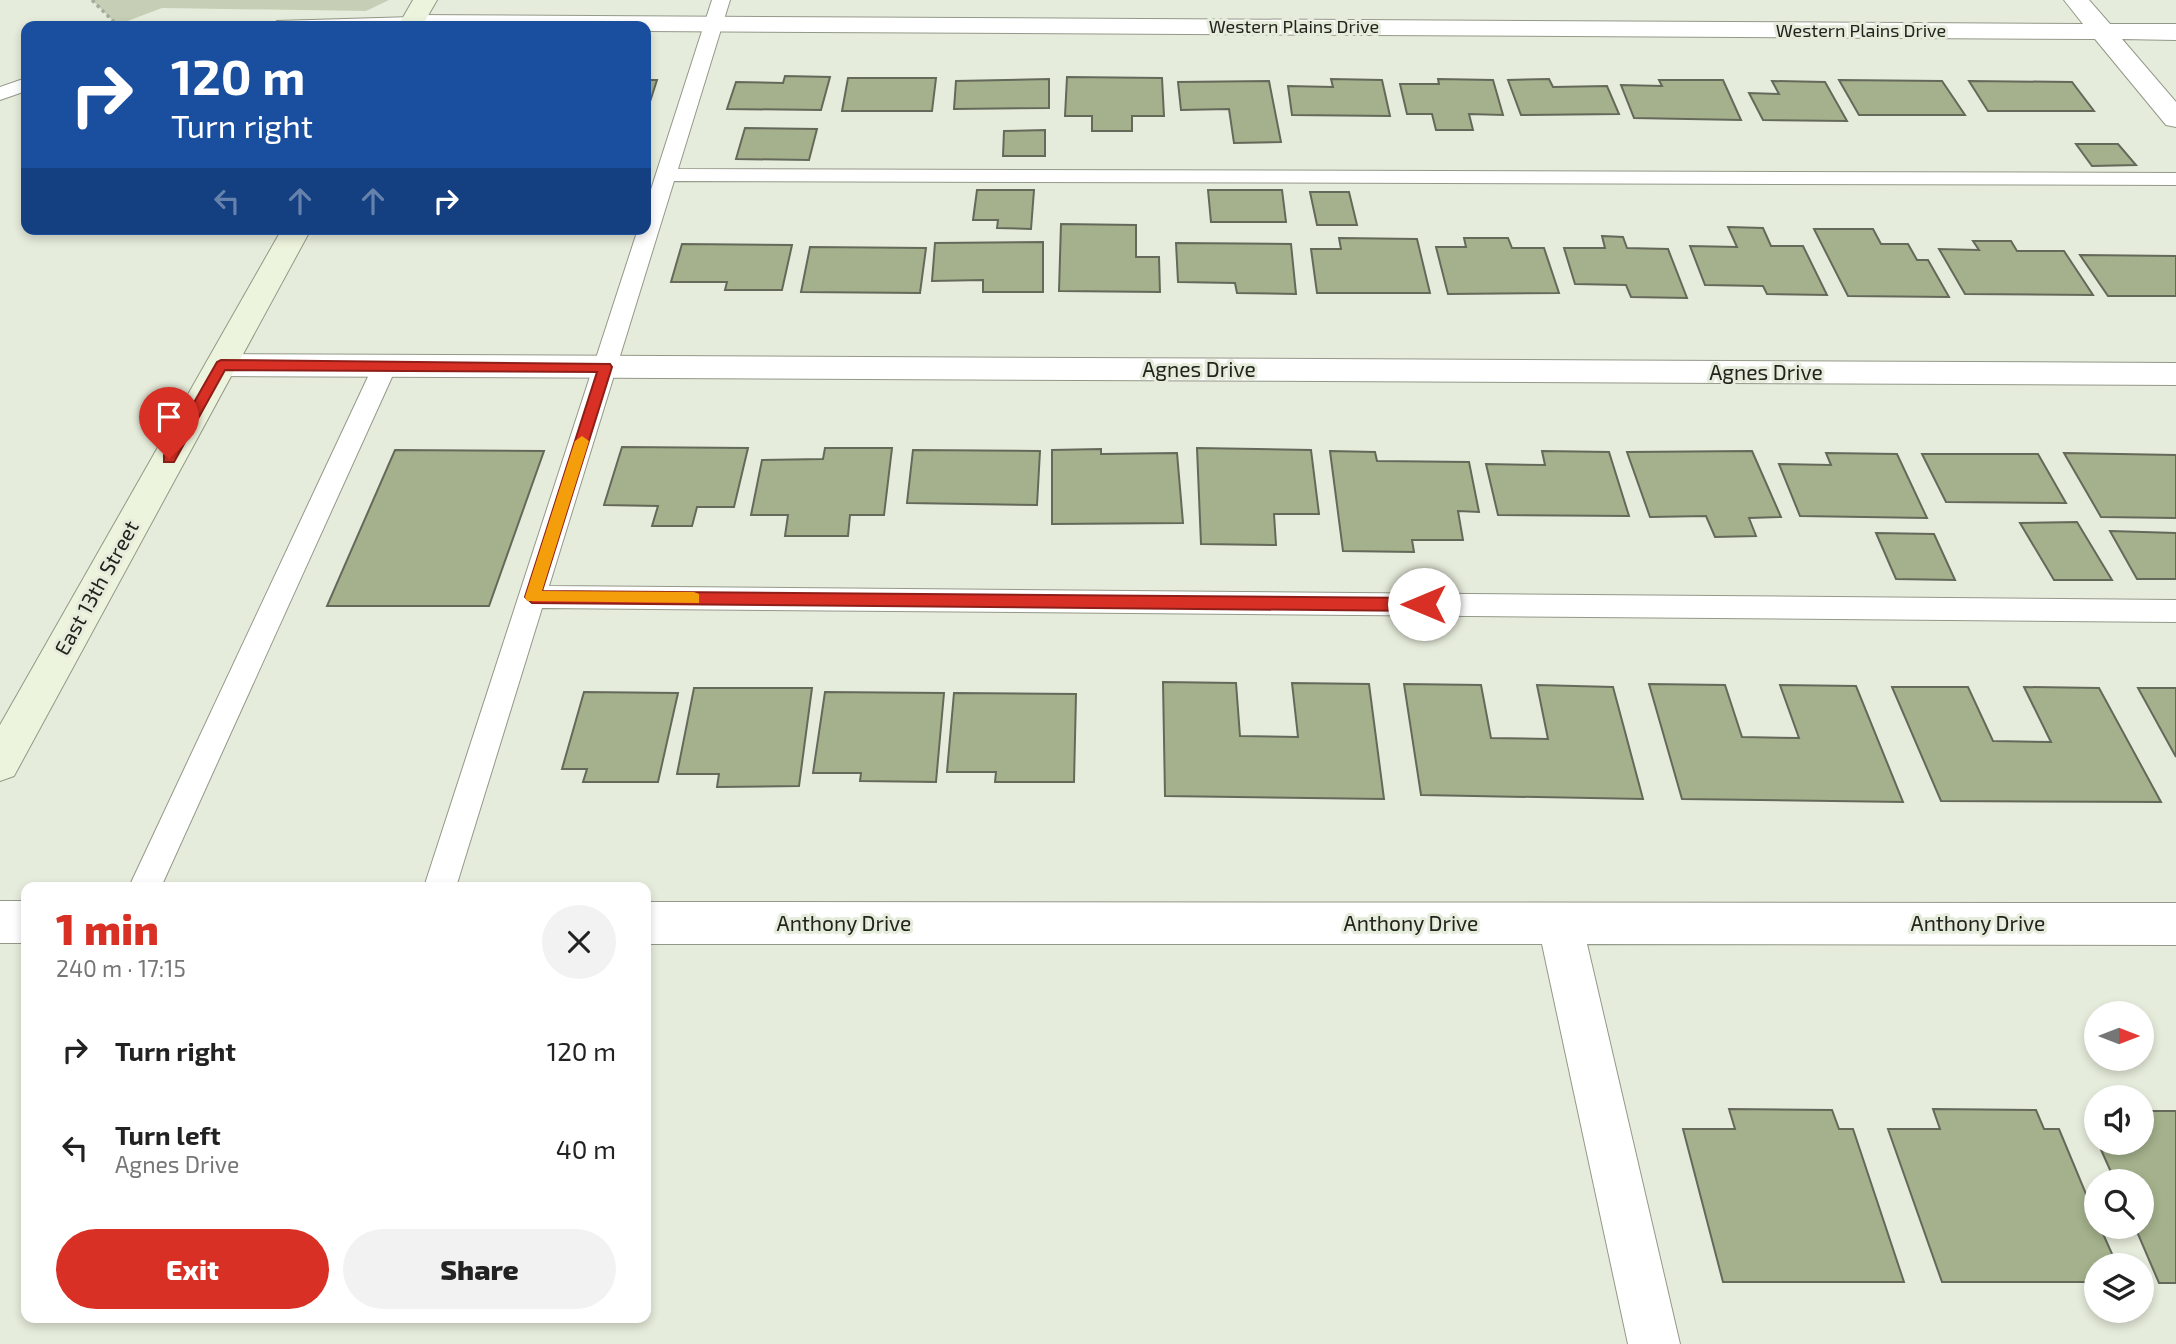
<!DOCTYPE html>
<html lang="en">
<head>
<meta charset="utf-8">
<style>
  body { margin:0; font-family:"Exo 2",sans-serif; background:#f2f2f2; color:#222; height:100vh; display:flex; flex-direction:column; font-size:26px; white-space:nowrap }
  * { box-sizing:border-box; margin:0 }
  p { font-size:23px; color:#767676 }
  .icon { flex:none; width:38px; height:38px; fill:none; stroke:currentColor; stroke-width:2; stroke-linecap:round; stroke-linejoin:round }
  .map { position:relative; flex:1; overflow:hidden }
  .panel { position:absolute; left:21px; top:882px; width:630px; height:441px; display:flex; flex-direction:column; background:#fff; border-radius:14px; box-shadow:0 4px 10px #0003 }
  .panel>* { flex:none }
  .top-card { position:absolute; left:21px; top:21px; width:630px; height:214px; border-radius:14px; box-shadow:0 4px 10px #0003; background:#1a4fa0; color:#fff; overflow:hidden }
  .needle { width:46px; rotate:90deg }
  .controls { position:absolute; left:2084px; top:1001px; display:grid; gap:14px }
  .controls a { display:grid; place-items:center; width:70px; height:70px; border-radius:50%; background:#fff; box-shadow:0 4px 10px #0003; font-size:35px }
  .pin { position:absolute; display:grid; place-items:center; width:60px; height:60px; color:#fff; margin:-72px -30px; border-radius:50% 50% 50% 0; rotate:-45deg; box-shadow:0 0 7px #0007 }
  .pin .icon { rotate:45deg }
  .me { position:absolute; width:77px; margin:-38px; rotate:270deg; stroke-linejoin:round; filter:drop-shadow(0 0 5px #0008) }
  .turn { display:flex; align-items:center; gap:24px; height:147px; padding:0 35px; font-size:32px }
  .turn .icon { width:91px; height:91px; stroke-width:2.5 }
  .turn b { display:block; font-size:49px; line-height:60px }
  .lanes { display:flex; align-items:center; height:66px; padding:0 35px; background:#0003; justify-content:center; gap:35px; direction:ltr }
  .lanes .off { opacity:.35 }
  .round { display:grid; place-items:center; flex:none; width:74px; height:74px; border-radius:37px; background:#f2f2f2 }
  .overview { display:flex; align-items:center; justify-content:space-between; height:119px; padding:0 35px }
  h1 { font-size:42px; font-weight:800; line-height:52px; color:#d93025 }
  .primary-button { display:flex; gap:14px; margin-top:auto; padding:14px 35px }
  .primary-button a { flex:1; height:80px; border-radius:42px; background:#d93025; color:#fff; font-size:28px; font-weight:800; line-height:80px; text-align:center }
  .primary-button a+a { background:#f2f2f2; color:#222 }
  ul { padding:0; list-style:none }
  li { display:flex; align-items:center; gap:21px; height:98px; padding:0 35px }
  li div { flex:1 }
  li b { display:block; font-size:26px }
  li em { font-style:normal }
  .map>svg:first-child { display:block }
</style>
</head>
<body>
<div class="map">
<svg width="2176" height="1344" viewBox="0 0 2176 1344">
  <rect width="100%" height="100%" fill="#e6ecdb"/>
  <polygon fill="#c6cfb5" points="92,0 389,0 366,11 162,8 117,25"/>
  <g fill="#a4b18c" stroke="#64695a" stroke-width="2">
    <polygon points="785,76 830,77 821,110 727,109 736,82 783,83"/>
    <polygon points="1067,77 1162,78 1164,116 1132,116 1132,131 1092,131 1092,116 1065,116"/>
    <polygon points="848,78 936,78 932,111 842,111"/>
    <polygon points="1049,79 1049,108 954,109 956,81"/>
    <polygon points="1331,79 1382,80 1390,116 1292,115 1288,86 1333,87"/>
    <polygon points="1438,79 1493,80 1503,115 1469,114 1473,130 1436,130 1432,114 1407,114 1400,84 1439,84"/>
    <polygon points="1549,79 1553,87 1607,86 1619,114 1521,115 1508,80"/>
    <polygon points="646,80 657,80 646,114"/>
    <polygon points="1659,80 1723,80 1741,120 1634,118 1621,85 1662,86"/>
    <polygon points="1839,80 1942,81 1965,115 1859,115"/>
    <polygon points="1269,81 1281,142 1234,143 1229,109 1181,110 1178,82"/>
    <polygon points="1772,81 1825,82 1847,121 1763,120 1749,93 1779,94"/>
    <polygon points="1969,81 2072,82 2094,111 1988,111"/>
    <polygon points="745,128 817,129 809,160 736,159"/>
    <polygon points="1045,130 1045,156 1003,156 1004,131"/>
    <polygon points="2076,144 2118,144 2136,165 2092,166"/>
    <polygon points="977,190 1034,190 1031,229 997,228 998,220 973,220"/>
    <polygon points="1208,190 1282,190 1286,222 1211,222"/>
    <polygon points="1310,192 1349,192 1357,225 1317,225"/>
    <polygon points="1061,224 1136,225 1136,257 1159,257 1160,292 1059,291"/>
    <polygon points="1728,227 1763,228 1771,246 1803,246 1827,295 1767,294 1763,286 1705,285 1690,246 1737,247"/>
    <polygon points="1814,229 1873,229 1881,244 1908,244 1917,260 1928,260 1949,297 1848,296"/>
    <polygon points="1602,236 1623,237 1627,248 1668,249 1687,298 1631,297 1626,285 1575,284 1564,248 1605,248"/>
    <polygon points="1339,238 1417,239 1430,293 1317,293 1311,249 1341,249"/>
    <polygon points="1464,238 1508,238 1512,248 1544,248 1559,293 1448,294 1436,247 1466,247"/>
    <polygon points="1973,241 2011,241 2017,251 2064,251 2093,295 1965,294 1939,249 1979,250"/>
    <polygon points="1043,242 1043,292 983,292 983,280 932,281 935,243"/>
    <polygon points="1176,243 1291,244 1296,294 1237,293 1235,283 1178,282"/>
    <polygon points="682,244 792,245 782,290 725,290 727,282 671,282"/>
    <polygon points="810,247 926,248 920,293 801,292"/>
    <polygon points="2080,255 2176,256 2176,296 2108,296"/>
    <polygon points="622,447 748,448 734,507 697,507 692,526 652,526 658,506 604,505"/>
    <polygon points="825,448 892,448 884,515 850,515 848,536 785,536 788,515 751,515 762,460 823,459"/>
    <polygon points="1197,448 1311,450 1319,514 1274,514 1276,545 1201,544"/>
    <polygon points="1101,449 1101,454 1177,453 1183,523 1052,524 1052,450"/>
    <polygon points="395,450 544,451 489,606 327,606"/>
    <polygon points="913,450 1040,451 1037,505 907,503"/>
    <polygon points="1330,451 1375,452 1377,461 1469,462 1479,512 1458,511 1463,540 1412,540 1414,552 1343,551"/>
    <polygon points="1542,451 1609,452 1629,516 1498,515 1486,464 1545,465"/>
    <polygon points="1752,451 1781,517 1749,518 1756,536 1715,537 1706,516 1650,517 1627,452"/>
    <polygon points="1826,453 1897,454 1927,518 1800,516 1779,464 1831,465"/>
    <polygon points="2064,453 2176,455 2176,518 2101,517"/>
    <polygon points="1922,454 2038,454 2066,503 1946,502"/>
    <polygon points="2077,522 2112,580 2054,580 2020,523"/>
    <polygon points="2110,531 2176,533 2176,579 2137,579"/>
    <polygon points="1876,533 1934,534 1955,580 1896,579"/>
    <polygon points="1163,682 1236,683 1240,736 1298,737 1292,683 1369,684 1384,799 1165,796"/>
    <polygon points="1404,684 1481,685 1491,738 1548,739 1537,685 1613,687 1643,799 1421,795"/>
    <polygon points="1649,684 1725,685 1742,737 1799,738 1780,685 1856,686 1903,802 1682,799"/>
    <polygon points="1892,687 1968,687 1993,741 2051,742 2024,687 2099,688 2161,802 1941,801"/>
    <polygon points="694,688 812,688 799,786 717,787 719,774 677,774"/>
    <polygon points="2138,688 2176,688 2176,757"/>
    <polygon points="584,692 678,693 658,782 583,782 587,769 562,769"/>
    <polygon points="825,692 944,693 936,782 860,781 861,773 813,773"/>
    <polygon points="954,693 1076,694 1074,782 995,782 996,772 947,772"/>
    <polygon points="1729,1109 1832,1110 1839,1129 1853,1129 1904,1282 1723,1282 1683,1129 1735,1129"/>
    <polygon points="1933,1109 2036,1110 2044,1129 2059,1129 2096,1218 2096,1227 2100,1227 2117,1265 2096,1265 2096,1282 1942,1282 1888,1129 1940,1129"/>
    <polygon points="2142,1111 2176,1111 2176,1283 2159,1283 2135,1227 2142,1227 2142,1181 2115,1181 2098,1143 2142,1143"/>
  </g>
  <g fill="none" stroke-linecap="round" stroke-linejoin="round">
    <g stroke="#939888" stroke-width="2">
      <g id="lane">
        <polygon points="712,0 730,0 678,169 2176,173 2176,185 674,181 549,586 2176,600 2176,622 542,608 456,887 424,887 638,229 646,229 646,205"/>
        <polygon points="413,17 419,18 422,22 419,26 268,26 277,21"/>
        <polygon points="26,78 26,91 0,100 0,87"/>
        <polygon points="385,358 393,360 397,366 161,887 129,887 373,366 377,360"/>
      </g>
    </g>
    <g stroke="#939888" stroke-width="2">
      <g id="street">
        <polygon points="2064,0 2089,0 2110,24 2176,24 2176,40 2122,39 2176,102 2176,127 2166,125 2095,39 646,31 646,26 404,26 401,22 404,17 413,15 2083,24"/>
        <polygon points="221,354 2176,363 2176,385 221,376 210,373 205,365 210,357"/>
        <rect x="0" y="901" width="26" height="42"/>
        <polygon points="646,902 2176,903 2176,945 1587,944 1680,1344 1628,1344 1542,944 646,944"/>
      </g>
    </g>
    <g stroke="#939888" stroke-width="2">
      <g id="secondary">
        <polygon points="413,0 437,0 422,26 398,26"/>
        <polygon points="282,229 311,229 14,776 0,781 0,725"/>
      </g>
    </g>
    <polyline stroke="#a6ab9d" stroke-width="3.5" stroke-dasharray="3.5 3.5" stroke-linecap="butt" points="92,0 118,26"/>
    <use href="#lane" fill="#fff" fill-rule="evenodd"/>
    <use href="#street" fill="#fff" fill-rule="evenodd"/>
    <use href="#secondary" fill="#edf4dd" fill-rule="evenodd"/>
  </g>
  <polygon fill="#d93025" stroke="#8d1f18" stroke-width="2" points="221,360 610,364 612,367 542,591 1424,598 1431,604 1424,611 532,603 525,597 597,372 225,370 174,462 164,462 164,455 217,362"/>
  <polygon fill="#f59e0b" points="582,436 589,441 542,591 694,592 699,594 699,603 527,601 525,597 575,441"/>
  <g text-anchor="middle" stroke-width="6" stroke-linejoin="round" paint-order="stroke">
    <g font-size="18" fill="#21231d" stroke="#e6ecdb">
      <text x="1294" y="33">Western Plains Drive</text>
      <text x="1861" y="37">Western Plains Drive</text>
    </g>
    <g font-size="21" fill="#21231d" stroke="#e6ecdb">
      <text x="1199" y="377">Agnes Drive</text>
      <text x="1766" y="380">Agnes Drive</text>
      <text transform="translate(97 588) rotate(-61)" y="7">East 13th Street</text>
      <text x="844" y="931">Anthony Drive</text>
      <text x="1411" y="931">Anthony Drive</text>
      <text x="1978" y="931">Anthony Drive</text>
    </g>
  </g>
</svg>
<div class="controls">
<a><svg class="needle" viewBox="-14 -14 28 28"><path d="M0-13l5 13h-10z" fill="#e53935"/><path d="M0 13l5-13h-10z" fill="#767676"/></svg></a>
<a><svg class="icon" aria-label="sound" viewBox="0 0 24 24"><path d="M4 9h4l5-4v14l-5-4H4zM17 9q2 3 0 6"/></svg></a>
<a><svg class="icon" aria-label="search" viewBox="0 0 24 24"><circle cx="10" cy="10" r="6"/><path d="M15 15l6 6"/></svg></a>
<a><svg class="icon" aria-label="layers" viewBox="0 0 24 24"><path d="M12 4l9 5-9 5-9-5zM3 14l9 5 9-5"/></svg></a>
</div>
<div class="pin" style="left:169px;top:459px;background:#d93025"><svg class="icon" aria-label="arrive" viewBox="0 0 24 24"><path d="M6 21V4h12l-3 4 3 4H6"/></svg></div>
<svg class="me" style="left:1424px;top:604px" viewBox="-20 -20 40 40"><circle r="19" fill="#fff"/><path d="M0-13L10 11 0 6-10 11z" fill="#d93025"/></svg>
<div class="top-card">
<div class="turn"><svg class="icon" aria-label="right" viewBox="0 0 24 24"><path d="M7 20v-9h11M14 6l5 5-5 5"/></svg><div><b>120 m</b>Turn right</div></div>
<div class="lanes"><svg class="icon off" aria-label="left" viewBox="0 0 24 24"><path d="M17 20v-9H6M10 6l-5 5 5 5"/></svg><svg class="icon off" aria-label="ahead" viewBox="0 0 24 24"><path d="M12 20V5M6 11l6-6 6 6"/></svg><svg class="icon off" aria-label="ahead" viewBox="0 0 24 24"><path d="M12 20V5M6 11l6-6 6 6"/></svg><svg class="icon" aria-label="right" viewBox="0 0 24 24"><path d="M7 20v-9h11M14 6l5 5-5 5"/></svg></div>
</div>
<section class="panel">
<div class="overview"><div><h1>1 min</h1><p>240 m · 17:15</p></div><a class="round"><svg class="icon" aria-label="close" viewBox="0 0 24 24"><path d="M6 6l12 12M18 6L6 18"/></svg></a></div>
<ul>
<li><svg class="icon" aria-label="right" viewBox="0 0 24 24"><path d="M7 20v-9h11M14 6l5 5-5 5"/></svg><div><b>Turn right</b></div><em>120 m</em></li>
<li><svg class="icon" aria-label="left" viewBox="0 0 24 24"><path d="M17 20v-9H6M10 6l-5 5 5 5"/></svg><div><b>Turn left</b><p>Agnes Drive</p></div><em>40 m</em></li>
</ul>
<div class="primary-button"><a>Exit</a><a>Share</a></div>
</section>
</div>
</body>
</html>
